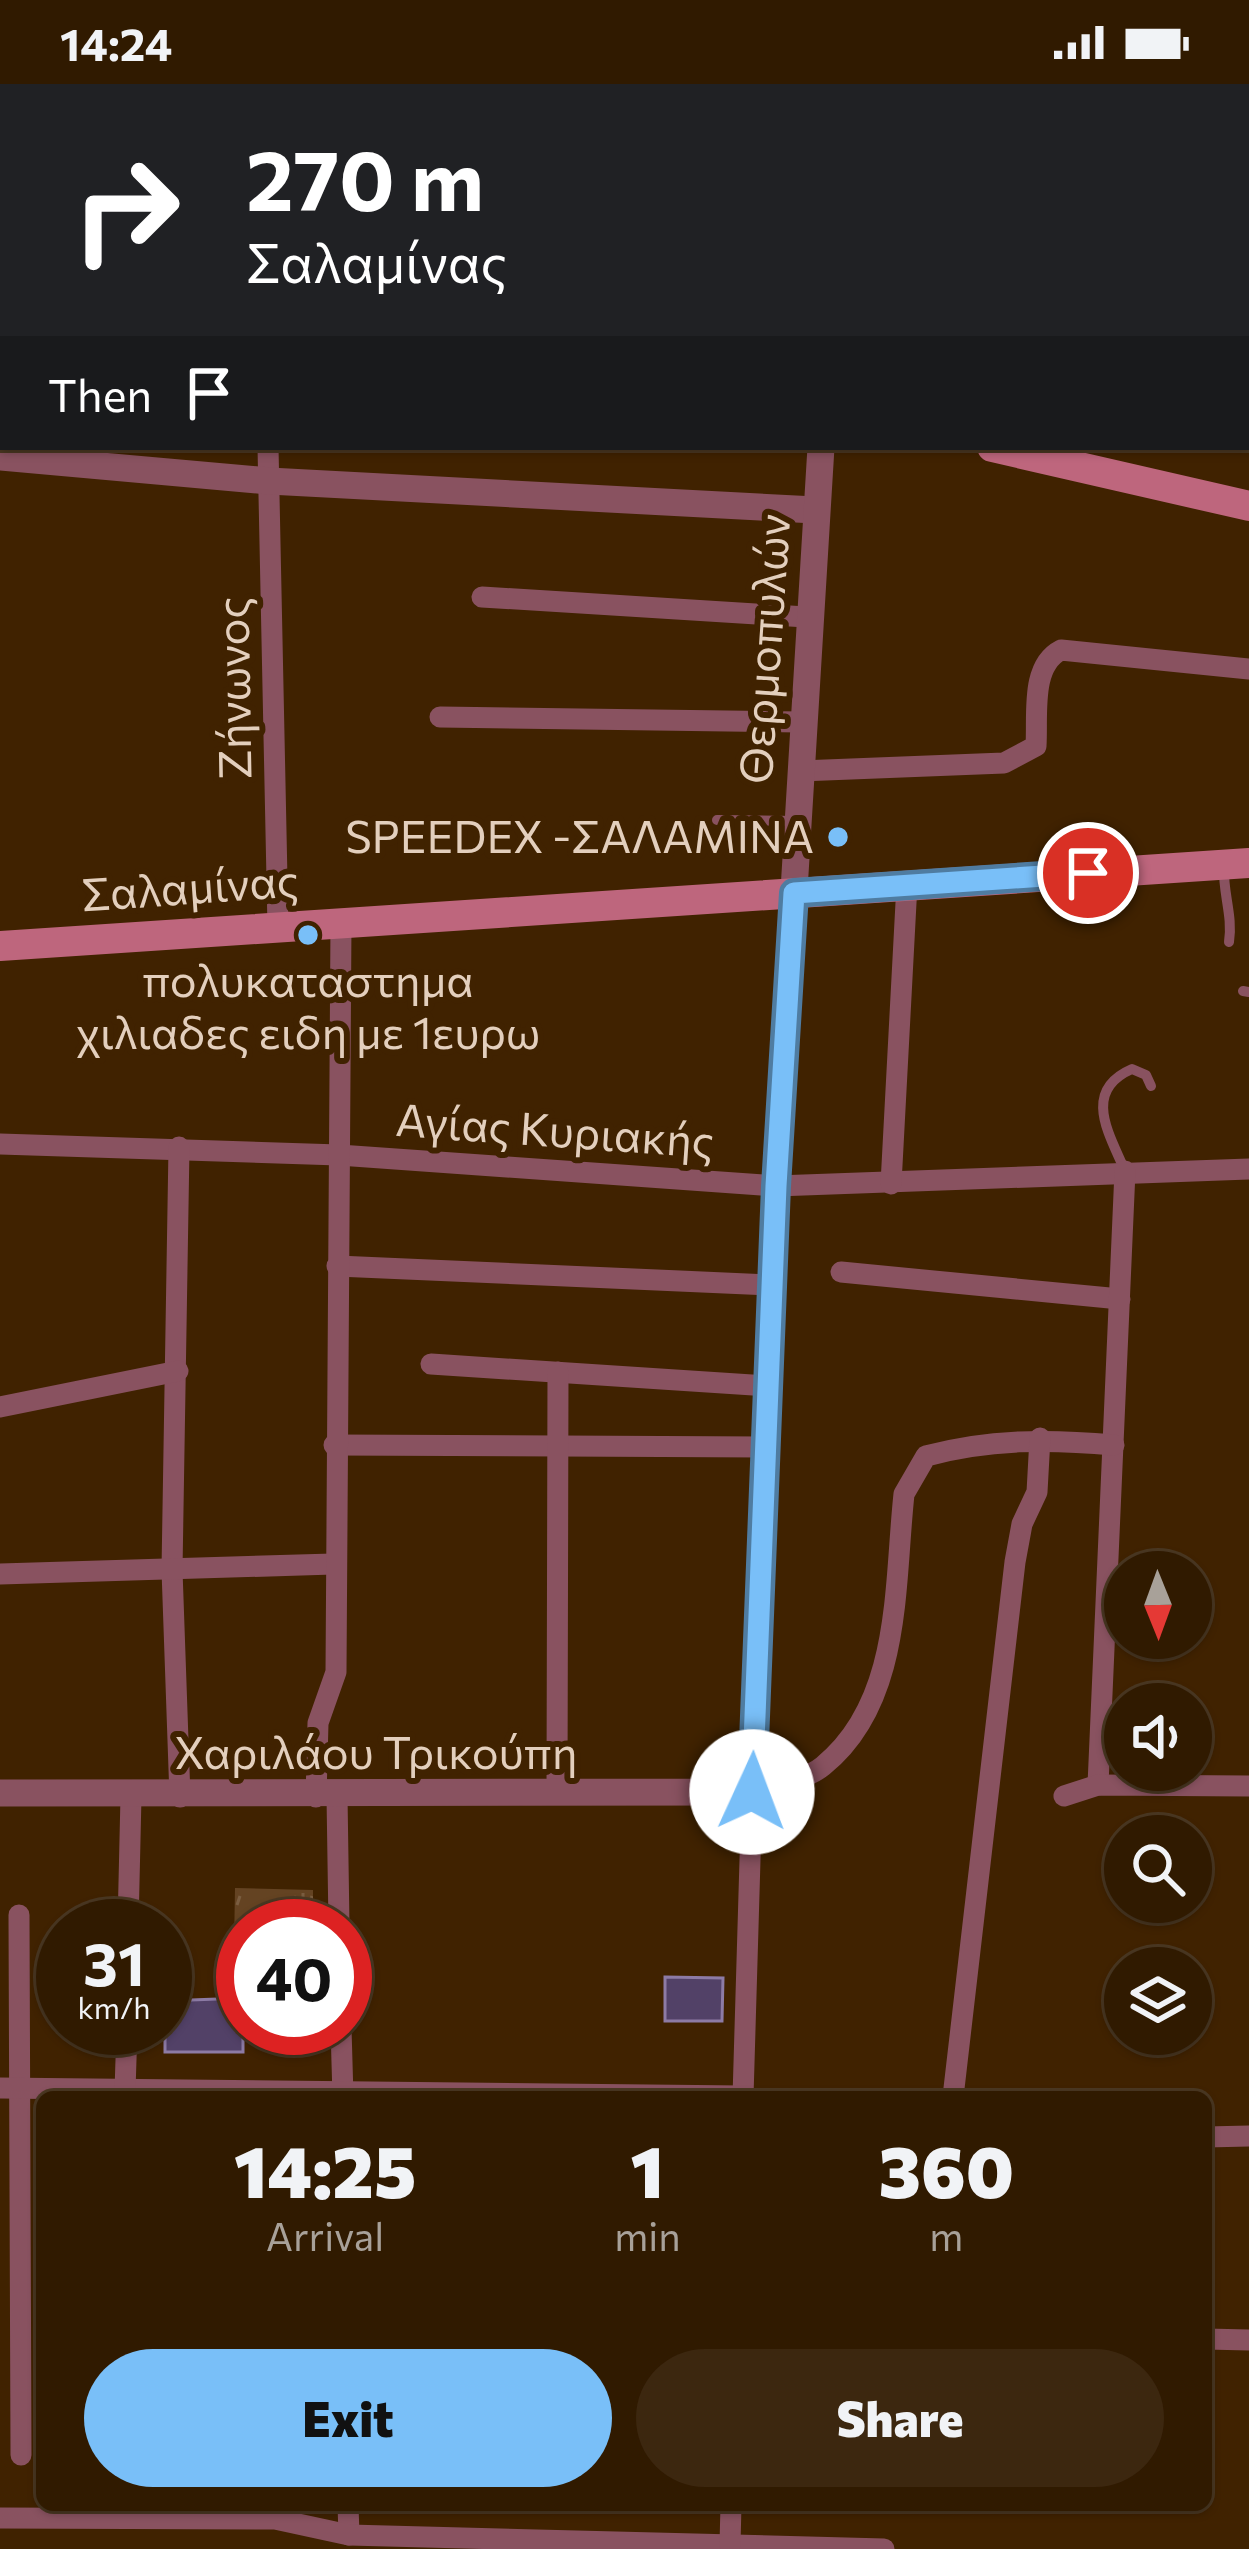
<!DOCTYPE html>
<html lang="en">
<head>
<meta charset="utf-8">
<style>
  body { margin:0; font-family:Commissioner,sans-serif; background:#3c270f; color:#f1f3f6; height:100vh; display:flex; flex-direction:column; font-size:45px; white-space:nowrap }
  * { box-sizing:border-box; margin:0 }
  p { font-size:39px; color:#a8a199 }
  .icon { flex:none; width:66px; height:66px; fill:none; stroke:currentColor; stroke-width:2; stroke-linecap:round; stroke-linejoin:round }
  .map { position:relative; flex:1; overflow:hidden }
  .side { position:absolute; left:36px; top:2007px; width:1176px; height:420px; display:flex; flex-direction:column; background:#301a00; border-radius:18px; box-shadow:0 3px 9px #0004,0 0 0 3px #4b3822 }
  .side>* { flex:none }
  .top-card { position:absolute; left:0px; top:0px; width:1251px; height:366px; box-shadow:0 3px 9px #0004,0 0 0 3px #4b3822; background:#202124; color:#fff; overflow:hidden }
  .needle { width:78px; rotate:179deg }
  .fabs { position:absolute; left:1104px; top:1467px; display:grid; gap:24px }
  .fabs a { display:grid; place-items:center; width:108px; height:108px; border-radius:50%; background:#301a00; box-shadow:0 3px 9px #0004,0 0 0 3px #4b3822; font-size:60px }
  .speed { position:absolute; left:36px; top:1815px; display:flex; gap:24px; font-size:60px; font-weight:700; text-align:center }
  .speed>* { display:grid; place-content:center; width:156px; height:156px; border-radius:50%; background:#301a00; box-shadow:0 3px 9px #0004,0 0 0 3px #4b3822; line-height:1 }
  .speed small { font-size:30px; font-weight:400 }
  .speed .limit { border:18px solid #d22; background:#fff; color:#111 }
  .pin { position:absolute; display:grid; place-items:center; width:102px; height:102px; color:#fff; margin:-51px; border:6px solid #fff; border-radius:50%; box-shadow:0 3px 12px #0007 }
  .me { position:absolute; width:132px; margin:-66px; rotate:2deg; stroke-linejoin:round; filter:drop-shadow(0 0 9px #0008) }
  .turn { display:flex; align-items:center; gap:42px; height:252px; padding:0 48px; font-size:54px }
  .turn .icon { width:156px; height:156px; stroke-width:2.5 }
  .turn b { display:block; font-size:84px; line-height:102px }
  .then { display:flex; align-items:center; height:114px; padding:0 48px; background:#0003; gap:24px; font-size:45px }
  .eta { display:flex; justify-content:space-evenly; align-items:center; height:204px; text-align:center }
  .eta b { font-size:72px; font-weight:800; line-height:84px }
  .cta { display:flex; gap:24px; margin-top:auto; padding:24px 48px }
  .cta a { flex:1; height:138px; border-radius:72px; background:#79bff8; color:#111; font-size:48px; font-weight:800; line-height:138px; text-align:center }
  .cta a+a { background:#3c270f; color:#f1f3f6 }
  .status { display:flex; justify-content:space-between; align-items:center; height:84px; padding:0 60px; background:#301a00; direction:ltr }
  .status svg { height:33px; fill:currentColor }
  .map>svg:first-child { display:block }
</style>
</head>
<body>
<div class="status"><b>14:24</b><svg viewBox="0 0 49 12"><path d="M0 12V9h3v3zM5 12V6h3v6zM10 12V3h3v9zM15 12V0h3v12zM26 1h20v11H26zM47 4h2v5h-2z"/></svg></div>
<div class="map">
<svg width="1249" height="2465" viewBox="0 0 1249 2465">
  <defs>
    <pattern id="grass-tufts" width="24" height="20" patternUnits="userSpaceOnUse" patternTransform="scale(3)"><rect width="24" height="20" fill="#644322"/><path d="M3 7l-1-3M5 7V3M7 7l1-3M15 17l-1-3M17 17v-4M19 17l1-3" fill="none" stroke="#7a5d40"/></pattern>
  </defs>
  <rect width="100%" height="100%" fill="#402200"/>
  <polygon fill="url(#grass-tufts)" points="235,1804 313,1806 313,1842 243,1842 243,1865 234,1864"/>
  <g fill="#524167" stroke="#8d7ba5" stroke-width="3">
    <polygon points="665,1893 723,1894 722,1937 665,1937"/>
    <polygon points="243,1914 243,1968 165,1968 165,1917"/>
  </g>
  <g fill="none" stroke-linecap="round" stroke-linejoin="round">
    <g stroke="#895260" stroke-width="10">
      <polyline points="473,3 474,0"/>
      <polyline points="746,3 747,0"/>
      <polyline points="849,3 849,0"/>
      <polyline points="717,736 795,737"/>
      <path d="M1224,784C1223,810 1233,832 1229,858"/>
      <polyline points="1243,907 1249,908"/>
      <path d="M1125,1087C1110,1051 1081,1007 1132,985L1146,991L1151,1002"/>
    </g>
    <g stroke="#895260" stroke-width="21">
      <polyline points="948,0 948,3"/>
      <polyline points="1112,0 1112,3"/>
      <polyline points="303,3 303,0"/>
      <polyline points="398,3 399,0"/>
      <polyline points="0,137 3,138"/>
      <polyline points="1248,210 1249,210"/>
      <polyline points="268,363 278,844"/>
      <polyline points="482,513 806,533"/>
      <polyline points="440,633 802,638"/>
      <path d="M800,687L1004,679L1036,662C1038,631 1030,582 1061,566L1249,585"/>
      <polyline points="0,1060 339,1071 776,1102 1249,1085"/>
      <polyline points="179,1063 172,1486 180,1713"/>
      <polyline points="891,1100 907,800"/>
      <polyline points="337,1182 772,1201"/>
      <polyline points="841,1188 1120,1215"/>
      <polyline points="431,1280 768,1302"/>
      <polyline points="0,1323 178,1287"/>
      <polyline points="334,1361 767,1363"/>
      <polyline points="0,1490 333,1480"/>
      <polyline points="1098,1701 1125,1087"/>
      <polyline points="557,1710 558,1288"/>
      <polyline points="337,1712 339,1842"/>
      <polyline points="1064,1712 1098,1701 1249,1702"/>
      <polyline points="316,1713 318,1639 336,1588 341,839"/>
      <polyline points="19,1831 21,2371"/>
      <polyline points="128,1842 131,1712"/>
      <polyline points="341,1944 343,2013"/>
      <polyline points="0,2004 743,2012"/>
      <polyline points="125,2007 127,1944"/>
      <path d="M743,2013L752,1708C773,1701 806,1696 823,1682C902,1618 894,1502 904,1410L926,1372C988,1355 1049,1355 1114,1361"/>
      <polyline points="953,2013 1015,1478 1022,1440 1037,1408 1040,1354"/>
      <polyline points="1206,2053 1249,2052"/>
      <polyline points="1206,2255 1249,2256"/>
      <polyline points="348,2421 349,2451"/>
      <polyline points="0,2434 275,2435 349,2451 884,2465"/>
      <polyline points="730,2460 731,2421"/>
    </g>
    <g stroke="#895260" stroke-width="27">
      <polyline points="0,373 269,397 815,426"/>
      <polyline points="0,1709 752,1708 776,1102 821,363"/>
    </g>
    <g stroke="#be667d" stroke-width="30">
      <polyline points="255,0 266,3"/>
      <polyline points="992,363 1249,422"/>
      <polyline points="0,862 1249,779"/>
    </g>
  </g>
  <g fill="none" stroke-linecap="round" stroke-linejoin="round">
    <g stroke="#4f7ca1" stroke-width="30">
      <polyline id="route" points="752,1708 776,1102 794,809 1088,789"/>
    </g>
    <use href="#route" stroke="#79bff8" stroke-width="21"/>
  </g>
  <g fill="#79bff8" stroke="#402200" stroke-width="4.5">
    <circle cx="838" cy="753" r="12"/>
    <circle cx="308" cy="851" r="12"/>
  </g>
  <g text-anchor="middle" stroke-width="12" stroke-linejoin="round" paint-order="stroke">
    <g font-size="45" fill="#e3cfbd" stroke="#402200">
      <text transform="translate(765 565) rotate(-86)" y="16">Θερμοπυλών</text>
      <text transform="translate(234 604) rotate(-91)" y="16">Ζήνωνος</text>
      <text transform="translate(190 804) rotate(-4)" y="16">Σαλαμίνας</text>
      <text transform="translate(555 1047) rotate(4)" y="16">Αγίας Κυριακής</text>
      <text x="376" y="1685">Χαριλάου Τρικούπη</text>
    </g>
    <g font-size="45" fill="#e3cfbd" stroke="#402200" text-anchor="end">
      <text x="814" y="769">SPEEDEX -ΣΑΛΑΜΙΝΑ</text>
      <text x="308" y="913" text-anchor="middle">πολυκαταστημα<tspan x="308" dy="52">χιλιαδες ειδη με 1ευρω</tspan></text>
    </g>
  </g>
</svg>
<div class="fabs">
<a><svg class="needle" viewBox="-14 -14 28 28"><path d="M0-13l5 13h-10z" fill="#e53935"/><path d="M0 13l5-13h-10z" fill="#a8a199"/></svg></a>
<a><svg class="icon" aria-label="sound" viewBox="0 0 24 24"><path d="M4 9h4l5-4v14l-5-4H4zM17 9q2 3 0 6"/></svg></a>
<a><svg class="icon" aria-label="search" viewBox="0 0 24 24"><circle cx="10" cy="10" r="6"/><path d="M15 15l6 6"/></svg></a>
<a><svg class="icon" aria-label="layers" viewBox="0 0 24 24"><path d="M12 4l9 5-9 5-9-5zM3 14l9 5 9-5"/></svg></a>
</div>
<div class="speed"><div>31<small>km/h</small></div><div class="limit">40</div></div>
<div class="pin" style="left:1088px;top:789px;background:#d93025"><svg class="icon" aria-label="arrive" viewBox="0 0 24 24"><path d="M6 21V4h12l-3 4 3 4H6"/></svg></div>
<svg class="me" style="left:752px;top:1708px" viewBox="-20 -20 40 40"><circle r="19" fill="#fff"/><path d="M0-13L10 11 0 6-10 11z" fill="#79bff8"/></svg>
<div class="top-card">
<div class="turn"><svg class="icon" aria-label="right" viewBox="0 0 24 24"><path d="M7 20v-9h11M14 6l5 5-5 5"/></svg><div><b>270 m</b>Σαλαμίνας</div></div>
<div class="then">Then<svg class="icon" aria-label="arrive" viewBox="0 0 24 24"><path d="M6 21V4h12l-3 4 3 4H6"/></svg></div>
</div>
<section class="side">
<div class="eta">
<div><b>14:25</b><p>Arrival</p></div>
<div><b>1</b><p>min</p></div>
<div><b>360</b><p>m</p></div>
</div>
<div class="cta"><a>Exit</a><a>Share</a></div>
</section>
</div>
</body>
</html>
